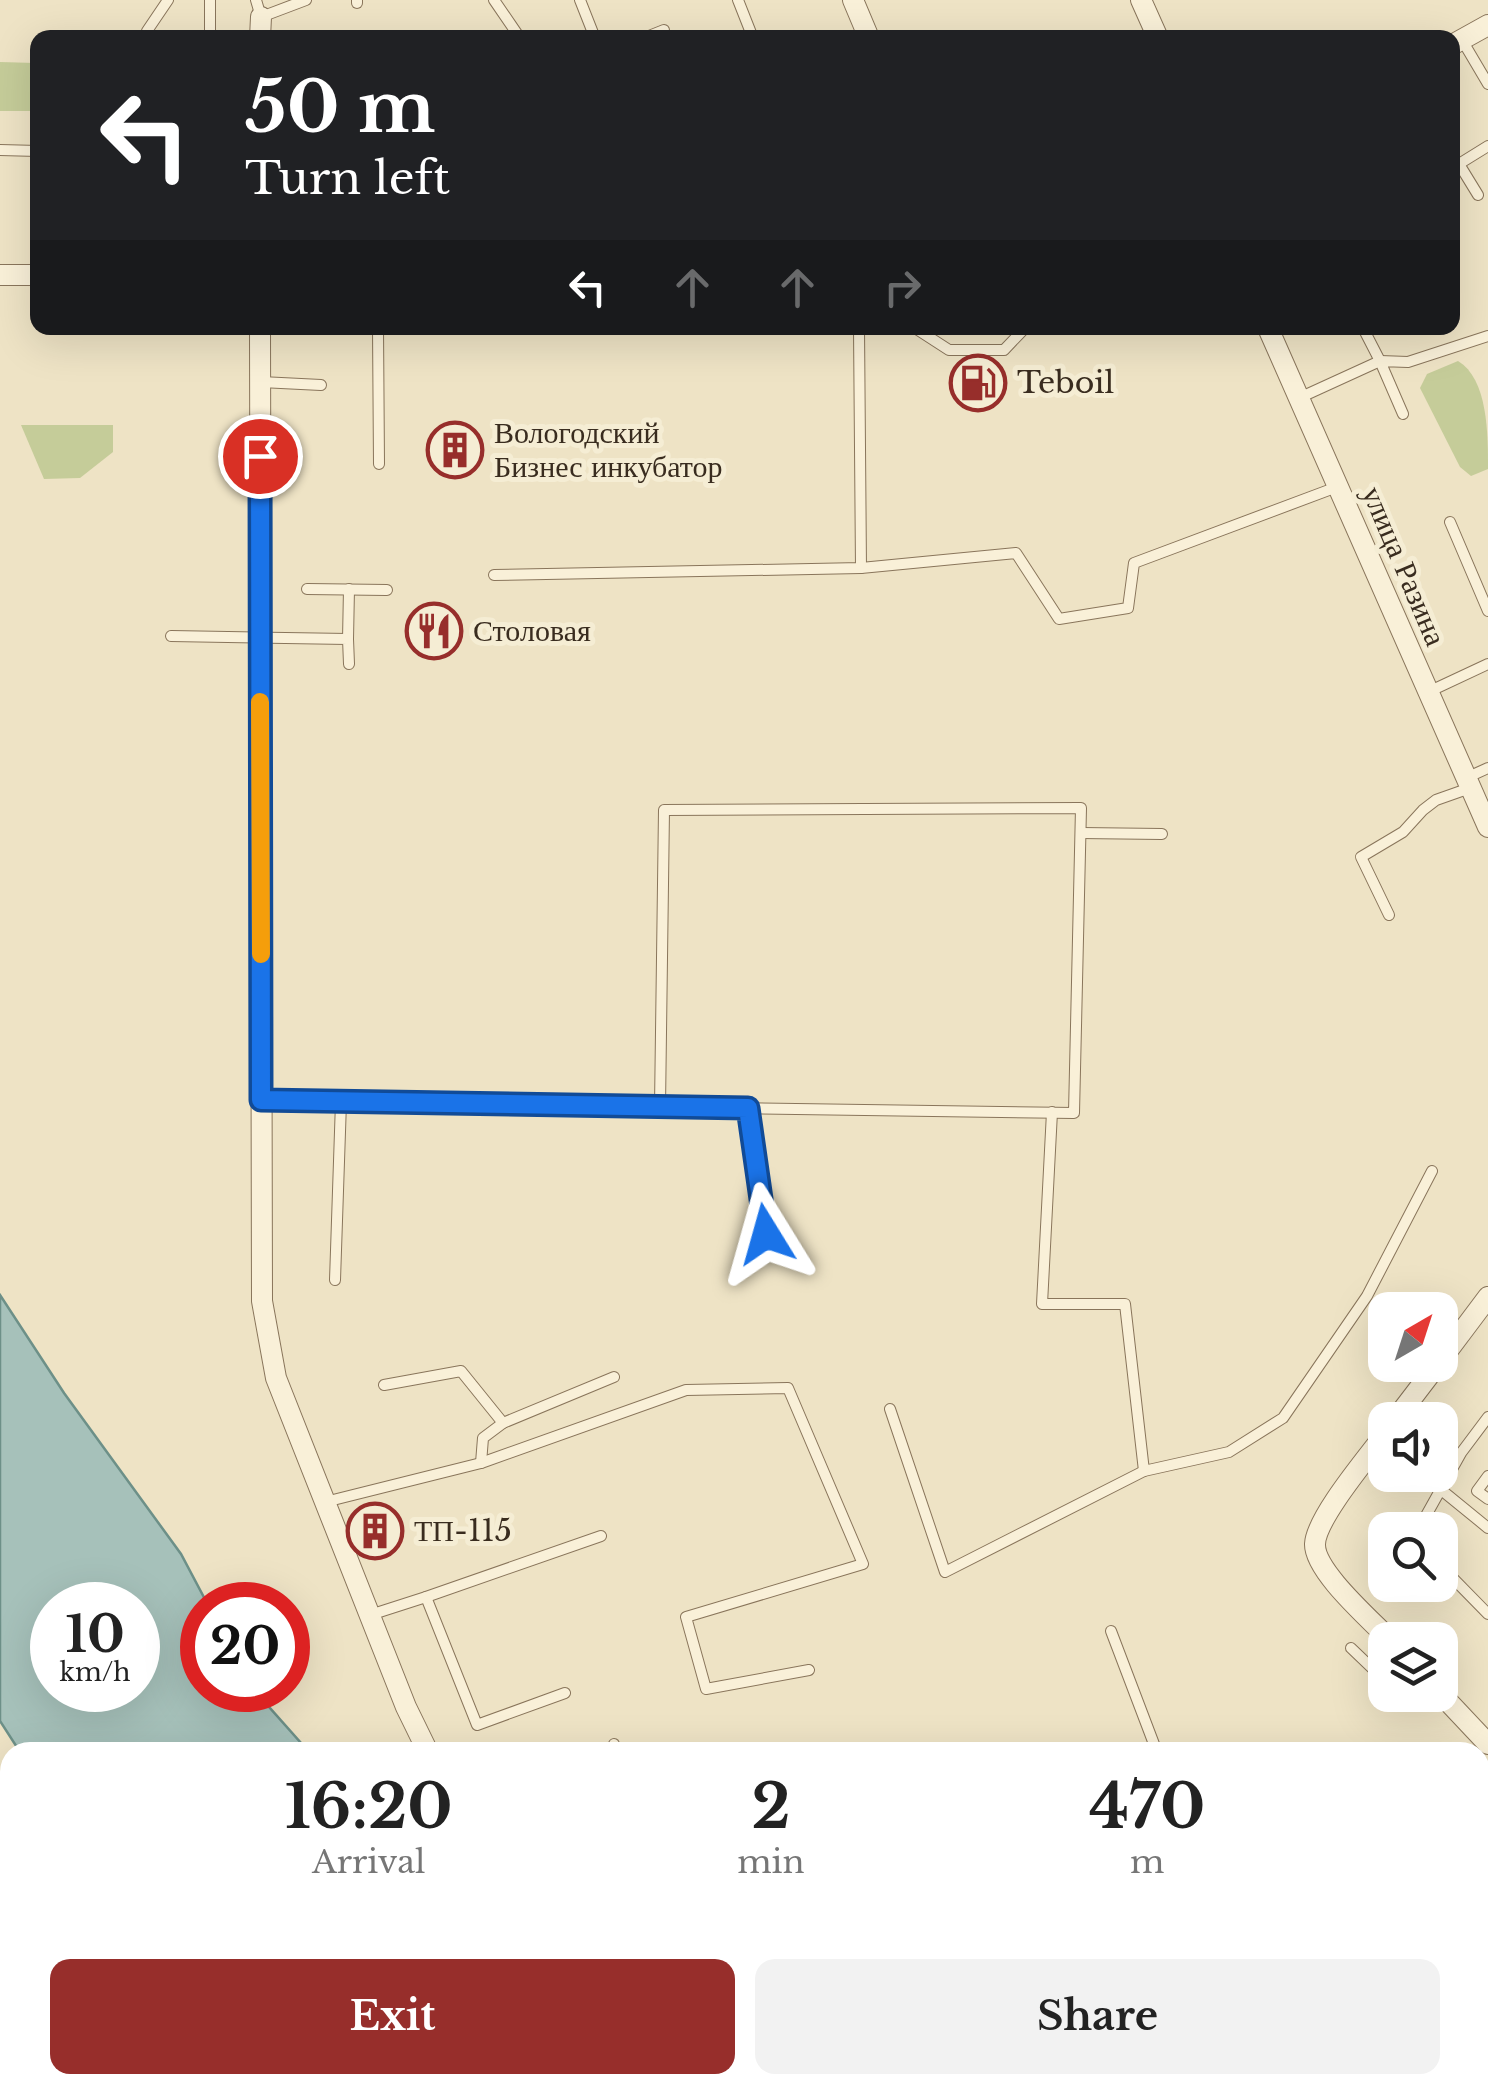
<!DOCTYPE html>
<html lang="en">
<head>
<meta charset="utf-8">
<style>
  body { margin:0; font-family:"Libre Baskerville",serif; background:#f2f2f2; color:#222; height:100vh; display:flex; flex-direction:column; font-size:38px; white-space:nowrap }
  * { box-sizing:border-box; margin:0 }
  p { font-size:32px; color:#767676 }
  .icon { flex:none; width:55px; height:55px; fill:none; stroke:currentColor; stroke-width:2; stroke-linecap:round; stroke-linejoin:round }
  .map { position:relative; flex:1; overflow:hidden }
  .details { position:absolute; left:0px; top:1742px; width:1490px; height:352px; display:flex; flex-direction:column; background:#fff; border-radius:30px 30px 0 0; box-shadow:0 10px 40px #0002 }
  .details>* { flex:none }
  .hud { position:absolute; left:30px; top:30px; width:1430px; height:305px; border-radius:20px; box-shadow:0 10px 40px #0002; background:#202124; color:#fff; overflow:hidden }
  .needle { width:65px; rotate:39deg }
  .controls { position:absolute; left:1368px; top:1292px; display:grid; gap:20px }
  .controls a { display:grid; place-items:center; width:90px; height:90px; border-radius:20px; background:#fff; box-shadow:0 10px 40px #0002; font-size:50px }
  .speed { position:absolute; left:30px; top:1582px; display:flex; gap:20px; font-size:50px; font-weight:700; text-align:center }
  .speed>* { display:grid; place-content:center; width:130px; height:130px; border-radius:50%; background:#fff; box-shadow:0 10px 40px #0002; line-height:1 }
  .speed small { font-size:25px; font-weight:400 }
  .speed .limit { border:15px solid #d22; background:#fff; color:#111 }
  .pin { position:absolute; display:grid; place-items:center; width:85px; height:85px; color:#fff; margin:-42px; border:5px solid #fff; border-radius:50%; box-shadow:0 2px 10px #0007 }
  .me { position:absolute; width:110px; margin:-55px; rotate:352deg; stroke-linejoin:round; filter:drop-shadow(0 0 8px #0008) }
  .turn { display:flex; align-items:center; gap:35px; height:210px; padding:0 50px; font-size:45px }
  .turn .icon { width:130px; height:130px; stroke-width:2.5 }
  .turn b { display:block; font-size:70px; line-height:85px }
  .lanes { display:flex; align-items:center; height:95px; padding:0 50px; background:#0003; justify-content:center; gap:50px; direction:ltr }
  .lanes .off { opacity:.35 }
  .eta { display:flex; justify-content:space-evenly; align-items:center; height:170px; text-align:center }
  .eta b { font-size:60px; font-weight:700; line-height:70px }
  .action { display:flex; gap:20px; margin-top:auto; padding:20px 50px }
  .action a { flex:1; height:115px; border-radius:20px; background:#972e2b; color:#fff; font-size:40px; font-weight:700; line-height:115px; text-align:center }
  .action a+a { background:#f2f2f2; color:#222 }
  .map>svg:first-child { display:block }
</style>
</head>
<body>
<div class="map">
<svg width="1488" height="2093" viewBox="0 0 1488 2093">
  <rect width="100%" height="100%" fill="#eee3c5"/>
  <g fill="#c5cc99">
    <polygon points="0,62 35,63 34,111 0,111"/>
    <path d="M1458,361C1488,379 1488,434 1488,469L1471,476L1460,467L1420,388L1427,374Z"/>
    <polygon points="21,425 113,425 113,452 80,478 44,479"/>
  </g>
  <g fill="#a6c1ba" stroke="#6d9088" stroke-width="2.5" fill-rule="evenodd">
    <path d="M0,1295L64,1393L181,1554L208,1605H202V1690H254L309,1752H20L0,1721ZM52,1605H138V1690H52Z"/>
    <polygon points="197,2085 482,2085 486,2093 201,2093"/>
  </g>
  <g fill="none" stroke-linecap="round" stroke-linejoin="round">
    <g stroke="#89755b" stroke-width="12">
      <g id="service">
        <polyline points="256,0 261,17 306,0"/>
        <polyline points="357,0 357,3"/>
        <polyline points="494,0 520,38"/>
        <polyline points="580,0 595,38"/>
        <polyline points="738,0 753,38"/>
        <polyline points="147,38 147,31 168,0"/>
        <polyline points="210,38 210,0"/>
        <polyline points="644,38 664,30"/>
        <polyline points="1462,40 1488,84"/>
        <polyline points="0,150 38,151"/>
        <polyline points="1478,195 1459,164 1488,146"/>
        <polyline points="378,328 379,464"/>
        <polyline points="859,328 861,568"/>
        <polyline points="915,328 949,350 1004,350 1025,328"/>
        <polyline points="261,382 321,385"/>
        <polyline points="1299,398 1380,361 1363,328"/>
        <polyline points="1403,414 1380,361 1408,362 1488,336"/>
        <polyline points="1450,522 1488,611"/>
        <polyline points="494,575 861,568 1016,553 1059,619 1128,608 1134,563 1337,487"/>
        <polyline points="307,589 387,590"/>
        <polyline points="171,636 348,639 349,664"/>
        <polyline points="348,639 349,589"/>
        <polyline points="1426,693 1488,664"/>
        <polyline points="1466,778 1488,768"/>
        <polyline points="1081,833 1162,834"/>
        <polyline points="1389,915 1361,857 1403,832 1423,810 1436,800 1470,788"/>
        <polyline points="262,1100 299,1102 1074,1113 1081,808 664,810 660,1106"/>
        <polyline points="749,1108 766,1234"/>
        <polyline points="1052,1112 1042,1304 1125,1304 1144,1471 1229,1452 1283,1418 1367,1296 1432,1171"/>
        <polyline points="335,1280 341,1102"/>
        <polyline points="384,1385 461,1371 503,1423 483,1438 481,1463"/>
        <polyline points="890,1409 945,1572 1144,1471"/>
        <polyline points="503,1423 614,1377"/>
        <polyline points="1423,1475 1488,1528"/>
        <polyline points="1488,1476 1477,1491 1488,1499"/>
        <polyline points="325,1502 481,1463 686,1390 788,1388 863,1564 686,1617 706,1689 809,1670"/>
        <polyline points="1418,1530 1461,1453 1488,1417"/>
        <polyline points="1440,1565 1488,1614"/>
        <polyline points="426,1597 601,1536"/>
        <polyline points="370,1615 426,1597 477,1725 565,1693"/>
        <polyline points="1111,1631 1157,1752"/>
        <polyline points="1351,1648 1375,1671"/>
        <polyline points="1385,1659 1375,1671 1385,1680"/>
        <polyline points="1400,1695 1407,1701"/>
        <polyline points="614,1744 617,1752"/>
        <polyline points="1480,1779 1488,1774"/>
        <polyline points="1480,1989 1488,1984"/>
        <polyline points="1312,2085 1317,2093"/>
      </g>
    </g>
    <g stroke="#89755b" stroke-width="22">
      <g id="minor">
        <polyline points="853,0 869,38"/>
        <polyline points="1141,0 1158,38"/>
        <polyline points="260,38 261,17"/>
        <polyline points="1452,45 1488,25"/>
        <polyline points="0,275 38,275"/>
        <polyline points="260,328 262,1301 276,1378 406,1707 428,1752"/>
        <polyline points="1268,328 1488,827"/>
        <polyline points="1440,1361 1488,1297"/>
        <polyline points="1395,1420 1437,1365"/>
        <path d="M1385,1434C1368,1457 1316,1518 1315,1544C1314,1571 1371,1620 1390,1640"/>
        <polyline points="1440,1693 1488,1744"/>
        <polyline points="0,2057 10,2055"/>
        <polyline points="761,2085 784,2093"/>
      </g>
    </g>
    <use href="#service" stroke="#f9f0d8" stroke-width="10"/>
    <use href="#minor" stroke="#f9f0d8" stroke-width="20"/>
  </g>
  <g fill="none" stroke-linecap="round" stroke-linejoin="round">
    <g stroke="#114b97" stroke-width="25">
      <polyline id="route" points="260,456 261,1100 748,1108 766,1234"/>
    </g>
    <use href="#route" stroke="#1a73e8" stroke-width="18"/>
    <polyline stroke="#f59e0b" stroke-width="18" points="260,702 261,954"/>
  </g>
  <defs>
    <g id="fuel-ring" transform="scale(2.875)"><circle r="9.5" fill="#f5edd4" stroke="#972e2b" stroke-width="1.5"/><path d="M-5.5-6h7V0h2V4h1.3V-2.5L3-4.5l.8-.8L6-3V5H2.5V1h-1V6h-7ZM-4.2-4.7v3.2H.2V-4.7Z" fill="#972e2b"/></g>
    <g id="building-ring" transform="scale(2.875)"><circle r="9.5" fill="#f5edd4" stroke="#972e2b" stroke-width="1.5"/><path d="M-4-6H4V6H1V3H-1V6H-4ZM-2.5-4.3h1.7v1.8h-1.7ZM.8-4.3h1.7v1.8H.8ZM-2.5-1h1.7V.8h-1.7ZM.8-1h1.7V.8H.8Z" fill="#972e2b"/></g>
    <g id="restaurant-ring" transform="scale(2.875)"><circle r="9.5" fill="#f5edd4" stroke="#972e2b" stroke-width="1.5"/><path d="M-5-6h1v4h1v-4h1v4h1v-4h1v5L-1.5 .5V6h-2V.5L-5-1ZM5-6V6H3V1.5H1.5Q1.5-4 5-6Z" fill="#972e2b"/></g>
  </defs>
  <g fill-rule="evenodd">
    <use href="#fuel-ring" x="978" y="383"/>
    <use href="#building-ring" x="455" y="450"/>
    <use href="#restaurant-ring" x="434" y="631"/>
    <use href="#building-ring" x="375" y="1531"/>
  </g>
  <g text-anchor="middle" stroke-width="10" stroke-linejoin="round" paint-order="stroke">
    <g font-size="30" fill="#392c1f" stroke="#f5edd4" text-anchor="start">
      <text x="1017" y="393">Teboil</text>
      <text x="494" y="443">Вологодский<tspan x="494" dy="34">Бизнес инкубатор</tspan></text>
      <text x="473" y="641">Столовая</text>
      <text x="414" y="1541">ТП-115</text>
    </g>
    <g font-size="30" fill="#392c1f" stroke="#f5edd4">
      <text transform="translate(1404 566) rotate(67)" y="10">улица Разина</text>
    </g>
  </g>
</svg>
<div class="controls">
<a><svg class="needle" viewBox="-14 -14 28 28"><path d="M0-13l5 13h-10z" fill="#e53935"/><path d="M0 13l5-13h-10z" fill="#767676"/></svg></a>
<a><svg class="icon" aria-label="sound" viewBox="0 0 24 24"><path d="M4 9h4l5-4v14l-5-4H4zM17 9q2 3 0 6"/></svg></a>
<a><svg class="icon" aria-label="search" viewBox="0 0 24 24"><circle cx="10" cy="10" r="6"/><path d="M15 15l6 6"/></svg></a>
<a><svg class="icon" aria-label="layers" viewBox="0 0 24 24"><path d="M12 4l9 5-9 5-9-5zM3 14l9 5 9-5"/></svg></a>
</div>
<div class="speed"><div>10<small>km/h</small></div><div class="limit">20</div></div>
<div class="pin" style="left:260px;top:456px;background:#d93025"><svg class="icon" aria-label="arrive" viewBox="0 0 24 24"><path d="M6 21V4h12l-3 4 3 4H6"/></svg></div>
<svg class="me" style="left:766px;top:1234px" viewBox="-20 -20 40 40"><path d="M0-17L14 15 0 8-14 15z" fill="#1a73e8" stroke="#fff" stroke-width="4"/></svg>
<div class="hud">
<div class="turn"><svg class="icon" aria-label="left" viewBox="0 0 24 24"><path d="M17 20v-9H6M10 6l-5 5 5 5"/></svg><div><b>50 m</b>Turn left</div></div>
<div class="lanes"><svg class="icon" aria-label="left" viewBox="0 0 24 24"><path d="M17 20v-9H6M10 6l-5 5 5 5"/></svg><svg class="icon off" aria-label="ahead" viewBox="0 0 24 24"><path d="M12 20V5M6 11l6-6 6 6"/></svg><svg class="icon off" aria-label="ahead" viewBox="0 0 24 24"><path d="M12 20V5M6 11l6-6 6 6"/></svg><svg class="icon off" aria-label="right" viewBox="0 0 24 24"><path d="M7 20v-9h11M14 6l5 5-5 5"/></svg></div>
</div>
<section class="details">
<div class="eta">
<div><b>16:20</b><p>Arrival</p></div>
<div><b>2</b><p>min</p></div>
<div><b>470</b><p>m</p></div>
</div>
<div class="action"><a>Exit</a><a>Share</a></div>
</section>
</div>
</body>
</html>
